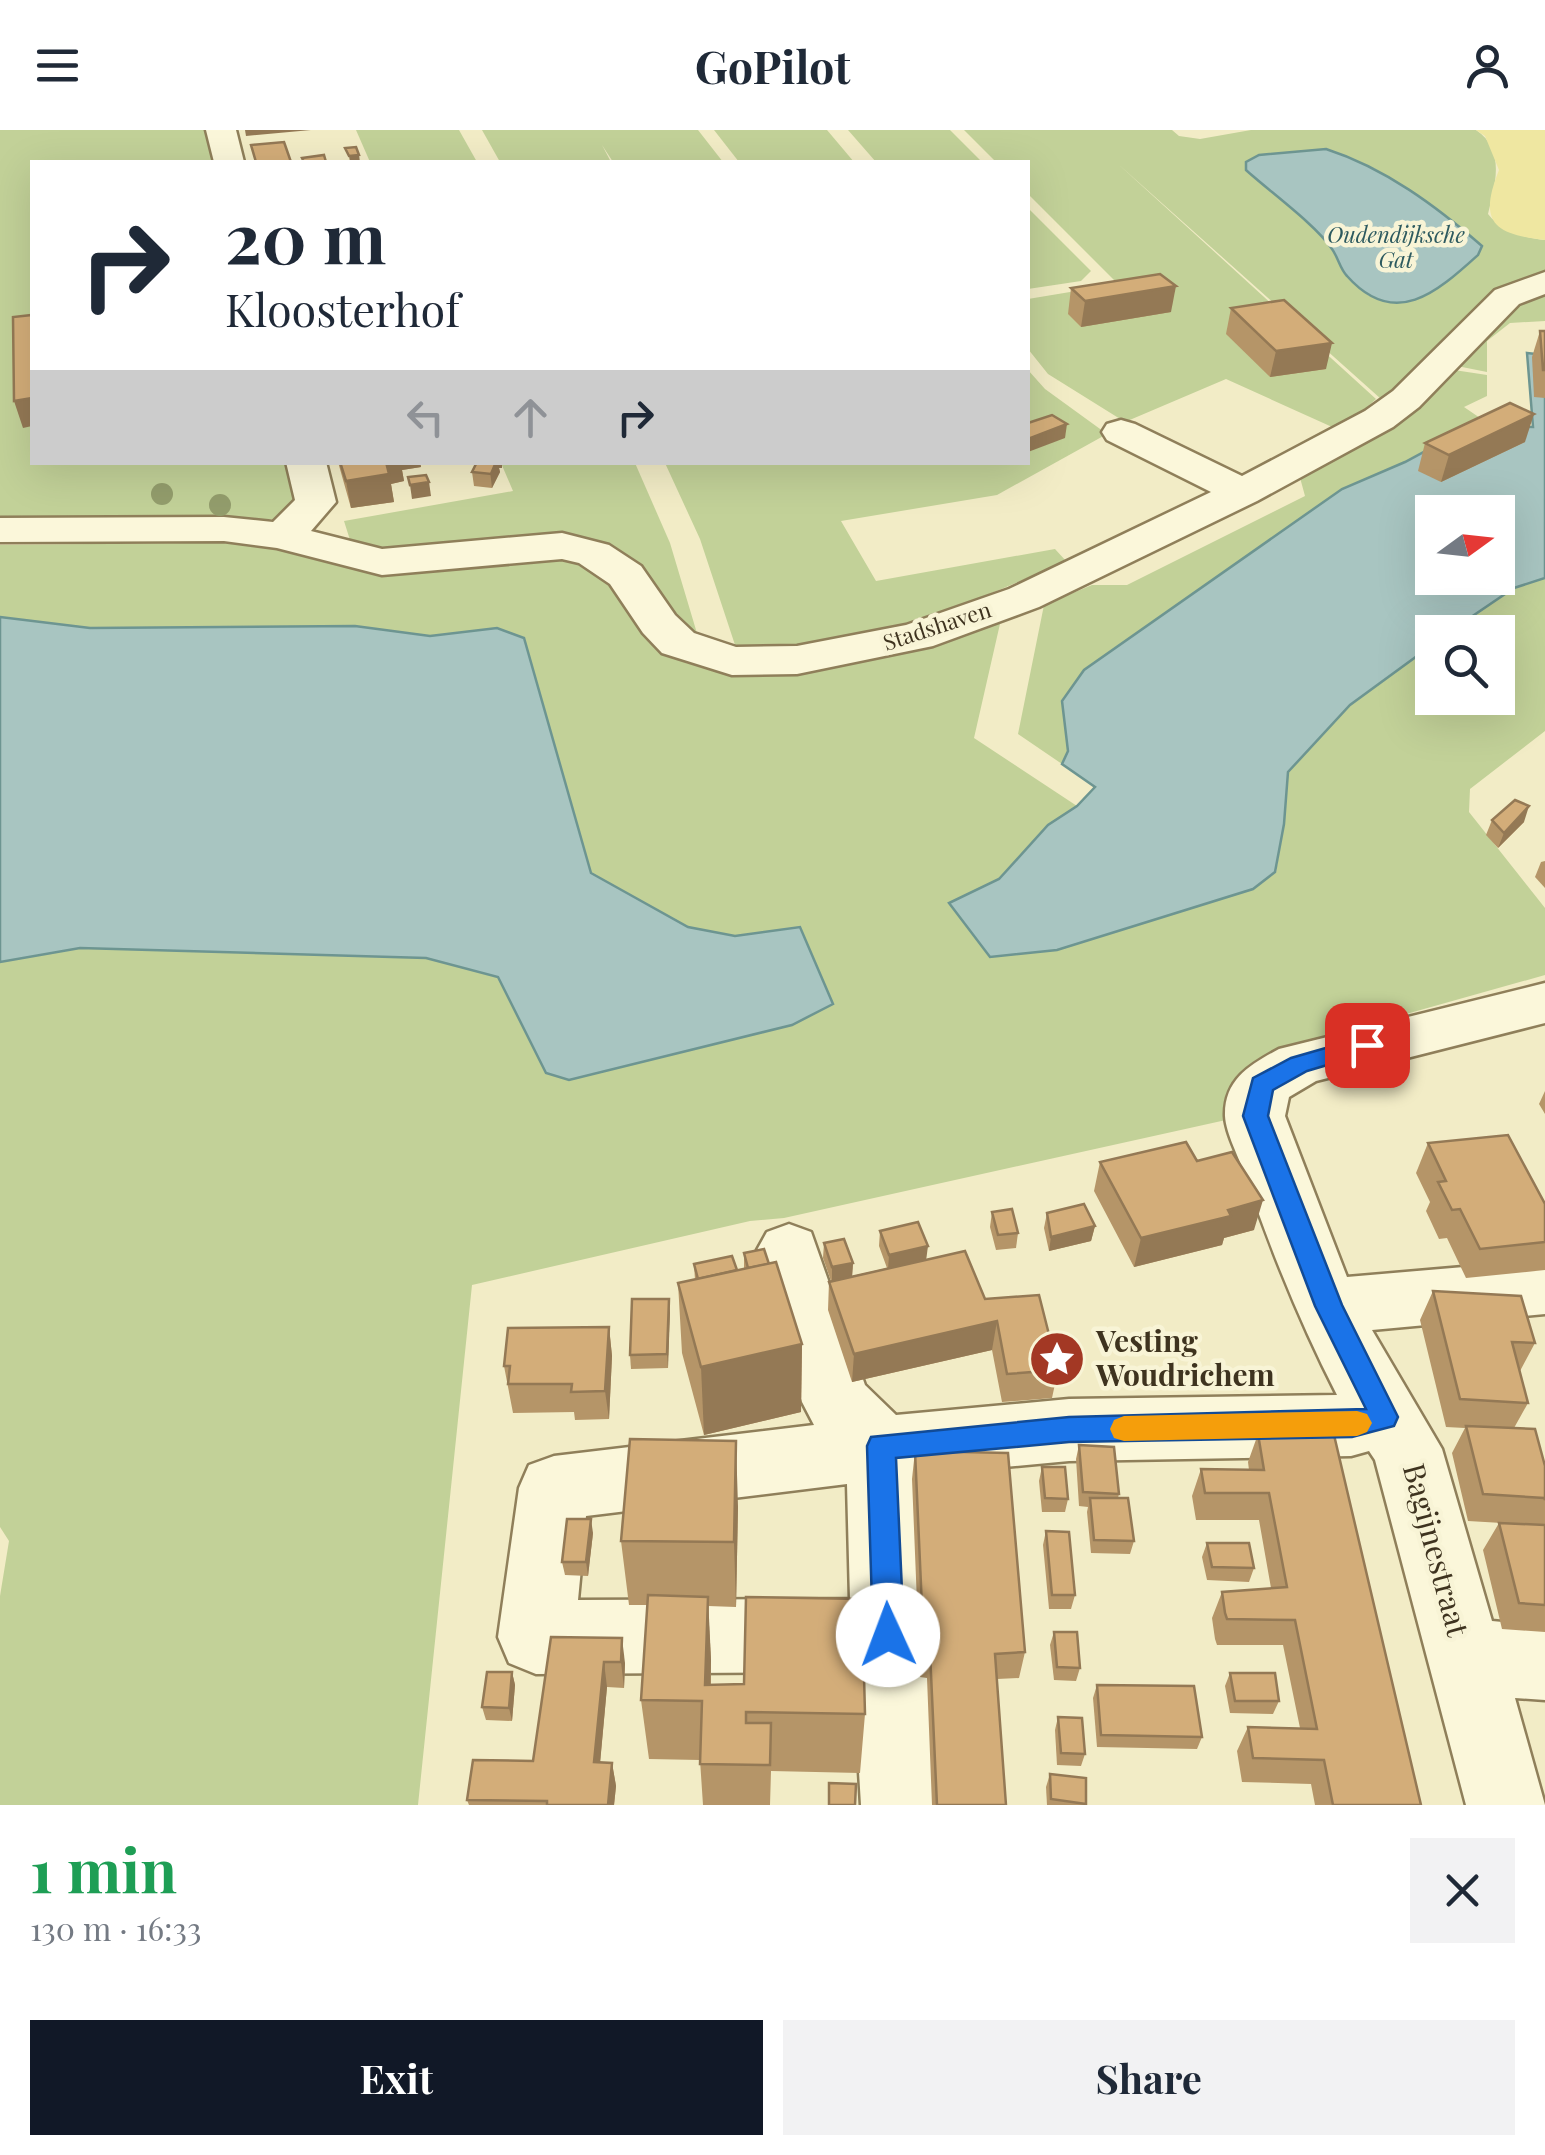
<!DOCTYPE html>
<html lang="en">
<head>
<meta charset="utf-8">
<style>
  body { margin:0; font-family:"Playfair Display",serif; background:#f2f2f3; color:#1f2937; height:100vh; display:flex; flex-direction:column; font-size:38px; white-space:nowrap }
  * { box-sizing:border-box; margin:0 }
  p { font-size:32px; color:#747a83 }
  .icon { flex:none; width:55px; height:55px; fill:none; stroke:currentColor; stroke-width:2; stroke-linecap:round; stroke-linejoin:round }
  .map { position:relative; height:1675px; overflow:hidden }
  .drawer { display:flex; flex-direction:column; background:#fff; flex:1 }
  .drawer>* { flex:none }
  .hud { position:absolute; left:30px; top:30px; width:1000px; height:305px; border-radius:0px; box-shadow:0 10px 40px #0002; background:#fff; color:#1f2937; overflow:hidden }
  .needle { width:65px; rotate:75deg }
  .tools { position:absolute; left:1415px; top:365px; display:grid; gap:20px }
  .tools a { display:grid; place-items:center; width:100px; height:100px; border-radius:0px; background:#fff; box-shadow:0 10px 40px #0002; font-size:50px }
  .pin { position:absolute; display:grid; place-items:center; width:85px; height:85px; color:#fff; margin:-42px; border-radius:20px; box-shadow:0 5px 15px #0006 }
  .me { position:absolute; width:110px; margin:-55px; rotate:358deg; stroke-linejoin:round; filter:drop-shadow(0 0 8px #0008) }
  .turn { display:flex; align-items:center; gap:35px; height:210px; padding:0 30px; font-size:45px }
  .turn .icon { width:130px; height:130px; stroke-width:2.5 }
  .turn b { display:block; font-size:70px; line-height:85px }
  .lanes { display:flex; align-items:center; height:95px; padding:0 30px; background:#0003; justify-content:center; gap:50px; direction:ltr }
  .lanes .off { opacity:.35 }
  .round { display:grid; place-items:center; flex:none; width:105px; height:105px; border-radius:0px; background:#f2f2f3 }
  .head { display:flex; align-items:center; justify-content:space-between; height:170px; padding:0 30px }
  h1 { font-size:60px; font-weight:700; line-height:75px; color:#1e9e55 }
  .button { display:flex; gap:20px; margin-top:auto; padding:20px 30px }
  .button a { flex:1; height:115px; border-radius:0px; background:#111827; color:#fff; font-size:40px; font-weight:700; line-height:115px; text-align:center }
  .button a+a { background:#f2f2f3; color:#1f2937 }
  header { display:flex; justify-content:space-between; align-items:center; height:130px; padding:0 30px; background:#fff; font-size:45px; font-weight:700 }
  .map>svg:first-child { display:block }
</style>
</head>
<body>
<header><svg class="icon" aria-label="menu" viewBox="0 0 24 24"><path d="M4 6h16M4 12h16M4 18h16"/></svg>GoPilot<svg class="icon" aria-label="person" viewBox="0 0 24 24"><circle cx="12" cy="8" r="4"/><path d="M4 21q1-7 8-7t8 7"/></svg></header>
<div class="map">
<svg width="1545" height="1675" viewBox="0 0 1545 1675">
  <rect width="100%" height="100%" fill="#f2ecc6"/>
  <g fill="#c2d198" fill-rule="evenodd">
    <polygon points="0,0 208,0 216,32 32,32 32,332 285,333 298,389 0,391"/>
    <polygon points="356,0 459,0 477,32 370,32"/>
    <polygon points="482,0 698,0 723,32 613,32 602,15 611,32 500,32"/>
    <polygon points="714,0 827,0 854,32 739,32"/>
    <polygon points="848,0 950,0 982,32 876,32"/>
    <path d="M964,0H1172L1179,6L1200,9L1251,0H1476C1506,20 1495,55 1488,84C1501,101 1524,108 1545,110V147L1493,164L1406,252L1381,269L1117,33L1376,269L1341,301L1226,249L1125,292L1048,244L1028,219V169L1118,154L1028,64V32H996ZM1374,38L1482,116L1369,166L1344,144L1332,118Z"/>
    <polygon points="1028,78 1091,141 1081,151 1028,159"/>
    <polygon points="1545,162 1545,191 1510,193 1487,211 1487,242 1457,236 1519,173"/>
    <path d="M1028,240L1045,259L1107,304L997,365L841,391L876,451L1055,419L1066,431C961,478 853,521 737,521L700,409L665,333L1028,332Z"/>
    <polygon points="1454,240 1487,245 1487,266 1464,277 1483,290 1405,332 1342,359 1062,571 1068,621 1062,634 1018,604 1044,475 1092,455 1127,455 1305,366 1299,344"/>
    <polygon points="501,333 635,333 670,413 699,510 681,498 622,426 384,420 350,410 344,391 513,361"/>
    <polygon points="283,412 322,426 565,427 596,439 616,460 648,511 686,533 738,545 799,543 1002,485 974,608 1077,676 1048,695 998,749 950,773 1057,820 1253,758 1276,742 1284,694 1288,642 1350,575 1432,515 1432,568 1498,568 1498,502 1449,502 1514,458 1545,448 1545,601 1470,659 1469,682 1545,778 1545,845 1303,913 1244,986 784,1088 750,1091 472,1155 418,1675 0,1675 0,1466 9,1411 0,1397 0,832 80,818 426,828 498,846 546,943 569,950 792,895 833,874 800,797 735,806 688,797 591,743 524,508 497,498 430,506 355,496 90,498 0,487 0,415"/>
  </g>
  <path fill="#efe7a1" d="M1476,0H1545V110C1491,104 1479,90 1499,40L1485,6Z"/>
  <g fill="#a8c5c1" stroke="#6d9591" stroke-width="2.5" fill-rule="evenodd">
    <path d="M1326,19C1385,38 1436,76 1482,116L1478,125C1437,162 1395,200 1347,146C1340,139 1338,127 1332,119C1316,95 1269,61 1246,40V32L1259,25Z"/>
    <path d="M1527,223L1545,225V448L1514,458L1449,502H1432V515L1350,575L1288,642L1284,694L1275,742L1253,759L1057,820L990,827L949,773L999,749L1048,695L1077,676L1095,657L1062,634L1068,621L1062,571L1084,540L1342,359L1405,332L1483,290L1496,296L1533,297ZM1432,382H1498V448H1432Z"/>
    <polygon points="0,487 90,498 355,496 430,506 497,498 524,508 591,743 688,797 735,806 800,797 833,874 792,895 569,950 546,943 498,847 426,828 80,818 0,832"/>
  </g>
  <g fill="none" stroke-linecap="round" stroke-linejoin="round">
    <g stroke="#8f7f5a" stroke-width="5">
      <g id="minor">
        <polygon points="206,0 236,0 244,32 214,32"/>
        <polygon points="1545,142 1545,164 1519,174 1419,277 1393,297 1257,371 1039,477 933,516 797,544 732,545 662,523 643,503 610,454 579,433 562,429 382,445 277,418 224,411 0,412 0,388 224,387 273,392 295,370 286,332 326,332 336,372 311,401 382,419 562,403 609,415 641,436 675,485 694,503 736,517 797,516 906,495 1009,459 1211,362 1107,310 1102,302 1107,294 1121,290 1135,294 1242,346 1365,281 1393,261 1495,160"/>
        <path d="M1545,853V893L1316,951L1289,967L1285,986L1347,1147L1545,1130V1184L1372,1200L1442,1319L1492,1491L1545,1496V1570L1515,1568L1545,1675H1466L1375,1330L1369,1321L1351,1326L1069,1331L917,1345L941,1675H861L853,1542L536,1544L509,1533L498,1507L519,1358L529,1335L554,1326L814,1295L802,1272L757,1120L767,1102L789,1094L811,1102L865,1255L896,1285L1069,1269L1337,1265C1300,1193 1271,1120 1245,1045C1239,1027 1226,1004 1225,986C1224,949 1251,934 1279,919ZM847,1354L850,1469L578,1470L586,1386Z"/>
      </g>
    </g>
    <use href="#minor" fill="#fbf7da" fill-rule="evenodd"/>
  </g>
  <g fill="#939d6c">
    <circle cx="162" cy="364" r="11"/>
    <circle cx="220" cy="375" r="11"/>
  </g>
  <g fill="#b59568">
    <polygon points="1071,158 1171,182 1081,197 1068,184"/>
    <polygon points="1231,178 1326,239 1270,247 1226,204"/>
    <polygon points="1540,201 1545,201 1545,268 1534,267 1532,227"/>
    <polygon points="1525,312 1441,352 1418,341 1425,313"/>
    <polygon points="338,332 420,332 421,337 402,340 404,351 391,354 394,372 351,378"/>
    <polygon points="477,332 502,338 499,338 500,342 492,358 474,356 472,342"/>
    <polygon points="1492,690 1524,692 1498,718 1486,705"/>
    <polygon points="1545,731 1545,758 1535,747 1541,732"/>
    <polygon points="1545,961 1545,984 1539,974"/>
    <polygon points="1428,1013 1545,1074 1545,1140 1466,1148 1447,1108 1439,1109 1426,1081 1430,1072 1416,1043"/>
    <polygon points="1197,1031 1254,1100 1224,1108 1222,1115 1134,1137 1094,1061 1100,1032"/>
    <polygon points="992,1082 1018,1103 1016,1118 996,1120 990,1097"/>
    <polygon points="1047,1083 1095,1096 1091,1111 1049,1121 1044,1098"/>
    <polygon points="880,1101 985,1169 1058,1240 1052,1268 1002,1272 992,1220 852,1252 828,1180 829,1152 831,1151 823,1128 824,1113 853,1133 852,1146 887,1138 879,1116"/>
    <polygon points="744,1123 769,1134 802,1214 801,1282 704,1305 682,1223 678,1153 695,1150 694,1134 737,1140 744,1139"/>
    <polygon points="1433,1161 1535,1213 1520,1241 1528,1273 1514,1298 1545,1336 1545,1502 1502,1499 1483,1420 1499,1393 1502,1393 1468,1391 1452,1323 1465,1298 1446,1297 1420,1190"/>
    <polygon points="669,1169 668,1238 631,1239 630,1225"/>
    <polygon points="609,1197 612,1226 609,1289 575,1290 574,1282 513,1283 504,1236"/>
    <polygon points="1258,1304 1421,1675 1315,1675 1311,1654 1242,1652 1237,1621 1248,1597 1300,1598 1283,1515 1217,1515 1215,1509 1212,1488 1222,1462 1271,1458 1259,1390 1196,1390 1192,1366 1201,1339 1249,1340 1248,1332"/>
    <polygon points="1079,1315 1119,1364 1118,1368 1134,1411 1130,1424 1091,1423 1087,1382 1088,1377 1079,1376 1076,1329"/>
    <polygon points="915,1321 1025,1522 1019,1548 997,1549 1006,1675 932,1675 927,1548 920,1547 912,1349"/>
    <polygon points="1042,1337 1068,1369 1065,1382 1042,1382 1039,1351"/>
    <polygon points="738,1377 736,1477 708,1476 711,1530 711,1555 865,1584 860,1643 771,1641 770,1675 703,1675 700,1630 649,1629 641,1570 648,1475 629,1475 621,1411"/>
    <polygon points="1046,1401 1075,1465 1071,1479 1049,1479 1043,1415"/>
    <polygon points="593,1403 588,1446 565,1445 562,1432"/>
    <polygon points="1207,1413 1254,1438 1249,1452 1207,1450 1202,1427"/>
    <polygon points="1054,1502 1080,1538 1076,1551 1054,1550 1050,1515"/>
    <polygon points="551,1507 625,1533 624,1558 607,1557 600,1632 612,1633 616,1656 614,1675 469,1675 467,1670 533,1631"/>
    <polygon points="512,1542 515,1555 512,1591 486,1590 482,1577"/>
    <polygon points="1230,1543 1279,1571 1273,1584 1230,1583 1225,1556"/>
    <polygon points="1097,1555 1202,1607 1197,1619 1097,1617 1093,1568"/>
    <polygon points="1058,1587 1085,1624 1081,1636 1057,1635 1055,1600"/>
    <polygon points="1050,1644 1086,1648 1086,1675 1047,1675 1046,1657"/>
  </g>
  <g fill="#947955">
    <polygon points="245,0 311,0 246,6"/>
    <polygon points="359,25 360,32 350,32 349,26"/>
    <polygon points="1176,156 1171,182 1081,197 1085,171"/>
    <polygon points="1332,213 1326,239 1270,247 1276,221"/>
    <polygon points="32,268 32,296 23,298 14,271"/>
    <polygon points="1534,284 1525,312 1441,352 1449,325"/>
    <polygon points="1067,294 1065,308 1028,322 1028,309"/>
    <polygon points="385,332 420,332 421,337 402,340 404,351 391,354 394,372 351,378 346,351"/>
    <polygon points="489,332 502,332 502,338 499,338 500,342 492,358"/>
    <polygon points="429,352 431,366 412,369 410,355"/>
    <polygon points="1529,676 1524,692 1498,718 1504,703"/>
    <polygon points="1263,1070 1254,1100 1224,1108 1222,1115 1134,1137 1141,1108"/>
    <polygon points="1095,1096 1091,1111 1049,1121 1051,1107"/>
    <polygon points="928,1116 926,1131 888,1140 889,1125"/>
    <polygon points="853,1133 852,1148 832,1152 832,1137"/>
    <polygon points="669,1169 670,1183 668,1238 667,1224"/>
    <polygon points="997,1191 992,1220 852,1252 854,1224"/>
    <polygon points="609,1197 612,1226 609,1289 605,1261"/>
    <polygon points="802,1214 801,1282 704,1305 701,1237"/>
    <polygon points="736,1311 738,1377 736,1477 734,1412"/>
    <polygon points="591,1389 593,1403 588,1446 586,1432"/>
    <polygon points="708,1467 711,1530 709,1615 705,1555"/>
    <polygon points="622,1508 625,1533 624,1558 621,1532"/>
    <polygon points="604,1532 607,1557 598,1656 594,1632"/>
    <polygon points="512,1542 515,1555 512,1591 509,1578"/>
    <polygon points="612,1633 616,1656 614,1675 608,1675"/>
  </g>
  <g fill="#d3ad79" stroke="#947955" stroke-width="2.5">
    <polygon points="284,12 291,32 256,32 251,15"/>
    <polygon points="356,17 359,25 349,26 345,18"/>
    <polygon points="324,25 326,32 304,32 302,28"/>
    <polygon points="1160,144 1176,156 1085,171 1071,158"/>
    <polygon points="1284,170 1332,213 1276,221 1231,178"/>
    <polygon points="32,185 32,268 14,271 13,187"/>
    <polygon points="1540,201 1545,201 1545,240 1543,240"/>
    <polygon points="1510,273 1534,284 1449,325 1425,313"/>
    <polygon points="1052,285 1067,294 1028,309 1028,293"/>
    <polygon points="340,332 386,332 389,344 346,351"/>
    <polygon points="477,332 496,332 491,344 472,342"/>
    <polygon points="426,345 429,352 410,355 408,347"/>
    <polygon points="1515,670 1529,676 1504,703 1492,690"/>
    <polygon points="1508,1005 1545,1074 1545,1112 1480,1119 1460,1079 1452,1080 1438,1052 1446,1051 1428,1013"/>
    <polygon points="1186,1012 1197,1031 1232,1022 1263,1070 1228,1080 1231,1086 1141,1108 1100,1032"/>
    <polygon points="1084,1074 1095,1096 1051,1107 1047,1083"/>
    <polygon points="1012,1079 1018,1103 998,1105 992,1082"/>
    <polygon points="918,1092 928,1116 889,1125 880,1101"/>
    <polygon points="844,1109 853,1133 832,1137 824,1113"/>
    <polygon points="764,1119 769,1134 748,1138 744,1123"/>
    <polygon points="965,1121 985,1169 1039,1165 1058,1240 1007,1244 997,1191 854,1224 829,1152"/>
    <polygon points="732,1126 737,1140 698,1149 694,1134"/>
    <polygon points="776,1132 802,1214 701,1237 678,1153"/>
    <polygon points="1433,1161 1521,1166 1535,1213 1512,1212 1528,1273 1460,1269"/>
    <polygon points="632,1169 669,1169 667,1224 630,1225"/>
    <polygon points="609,1197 605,1261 571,1262 572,1254 508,1254 510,1236 504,1236 508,1198"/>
    <polygon points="1466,1296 1535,1299 1545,1336 1545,1370 1544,1368 1483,1364"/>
    <polygon points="1258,1304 1334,1305 1421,1675 1333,1675 1324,1630 1253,1628 1248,1597 1317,1599 1295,1490 1227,1489 1225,1483 1222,1462 1287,1457 1269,1363 1205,1363 1201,1339 1264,1340"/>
    <polygon points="630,1309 736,1311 734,1412 621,1411"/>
    <polygon points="1079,1315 1114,1317 1119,1364 1083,1362"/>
    <polygon points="915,1321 1008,1323 1025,1522 995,1524 1006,1675 937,1675 930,1522 924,1522"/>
    <polygon points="1042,1337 1065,1337 1068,1369 1045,1368"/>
    <polygon points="1090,1368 1128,1368 1134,1411 1094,1410"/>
    <polygon points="567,1389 591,1389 586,1432 562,1432"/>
    <polygon points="1499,1393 1545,1395 1545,1475 1519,1473"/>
    <polygon points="1046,1401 1069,1402 1075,1465 1052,1465"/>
    <polygon points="1207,1413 1249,1413 1254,1438 1212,1437"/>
    <polygon points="648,1465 708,1467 705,1555 744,1554 746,1467 862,1469 865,1584 746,1582 746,1593 771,1593 770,1635 700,1634 702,1571 641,1570"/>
    <polygon points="1054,1502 1077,1502 1080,1538 1057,1537"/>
    <polygon points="551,1507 622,1508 621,1532 604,1532 594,1632 612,1633 608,1675 547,1675 547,1671 467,1670 473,1630 533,1631"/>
    <polygon points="487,1542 512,1542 509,1578 482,1577"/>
    <polygon points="1230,1543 1275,1543 1279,1571 1235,1571"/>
    <polygon points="1097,1555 1194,1556 1202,1607 1101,1605"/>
    <polygon points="1058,1587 1082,1588 1085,1624 1061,1623"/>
    <polygon points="1050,1644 1086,1648 1086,1674 1051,1669"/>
    <polygon points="829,1653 856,1654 855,1675 829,1675"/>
  </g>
  <polygon fill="#1a73e8" stroke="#114b97" stroke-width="2.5" points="1367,906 1379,915 1375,921 1307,941 1273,960 1268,986 1342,1175 1398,1287 1394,1296 1352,1307 1069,1312 896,1328 904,1505 900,1515 888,1520 877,1515 873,1505 867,1316 871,1307 1069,1287 1366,1279 1315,1176 1243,986 1253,948 1291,928"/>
  <polygon fill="#f59e0b" points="1357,1281 1367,1284 1372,1293 1367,1302 1357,1306 1124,1311 1114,1308 1110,1299 1114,1290 1124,1286"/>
  <defs>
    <g id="sight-disc" transform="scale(2.875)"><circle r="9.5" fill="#a33824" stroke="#f8f4d6"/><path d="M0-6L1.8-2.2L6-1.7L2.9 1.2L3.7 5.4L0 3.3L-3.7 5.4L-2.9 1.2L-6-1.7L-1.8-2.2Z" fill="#fff"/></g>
  </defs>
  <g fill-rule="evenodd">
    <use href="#sight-disc" x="1057" y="1229"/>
  </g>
  <g text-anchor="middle" stroke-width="9" stroke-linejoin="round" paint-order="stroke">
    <g font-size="22" font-style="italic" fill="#2d5a5f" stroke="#f8f4d6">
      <text x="1396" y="113">Oudendijksche<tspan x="1396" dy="25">Gat</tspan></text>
    </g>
    <g font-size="22" fill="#3e331f" stroke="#f8f4d6">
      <text transform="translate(937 496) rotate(-18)" y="8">Stadshaven</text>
    </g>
    <g font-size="30" font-weight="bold" fill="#3e331f" stroke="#f8f4d6" text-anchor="start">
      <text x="1096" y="1222">Vesting<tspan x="1096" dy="34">Woudrichem</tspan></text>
    </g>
    <g font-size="30" fill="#3e331f" stroke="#f8f4d6">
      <text transform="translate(1435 1420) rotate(75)" y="10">Bagijnestraat</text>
    </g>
  </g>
</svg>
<div class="tools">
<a><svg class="needle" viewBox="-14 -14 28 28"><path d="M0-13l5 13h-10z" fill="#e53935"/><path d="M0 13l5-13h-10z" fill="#747a83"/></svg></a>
<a><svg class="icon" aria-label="search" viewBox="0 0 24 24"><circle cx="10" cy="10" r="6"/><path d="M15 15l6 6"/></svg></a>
</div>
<div class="pin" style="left:1367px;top:915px;background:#d93025"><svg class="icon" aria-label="arrive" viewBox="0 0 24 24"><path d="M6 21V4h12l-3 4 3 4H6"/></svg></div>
<svg class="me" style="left:888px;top:1505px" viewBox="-20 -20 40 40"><circle r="19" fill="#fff"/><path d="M0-13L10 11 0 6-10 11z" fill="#1a73e8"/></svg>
<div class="hud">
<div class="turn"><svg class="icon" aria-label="right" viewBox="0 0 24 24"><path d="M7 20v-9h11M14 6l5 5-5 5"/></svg><div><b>20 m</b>Kloosterhof</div></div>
<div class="lanes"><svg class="icon off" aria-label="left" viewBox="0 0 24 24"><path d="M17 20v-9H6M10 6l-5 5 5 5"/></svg><svg class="icon off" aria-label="ahead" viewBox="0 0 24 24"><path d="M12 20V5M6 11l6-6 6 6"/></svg><svg class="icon" aria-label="right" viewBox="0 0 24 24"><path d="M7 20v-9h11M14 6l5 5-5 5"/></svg></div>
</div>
</div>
<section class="drawer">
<div class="head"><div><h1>1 min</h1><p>130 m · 16:33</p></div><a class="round"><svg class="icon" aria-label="close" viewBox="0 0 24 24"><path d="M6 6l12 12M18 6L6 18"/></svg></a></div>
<div class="button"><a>Exit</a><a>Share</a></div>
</section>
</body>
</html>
